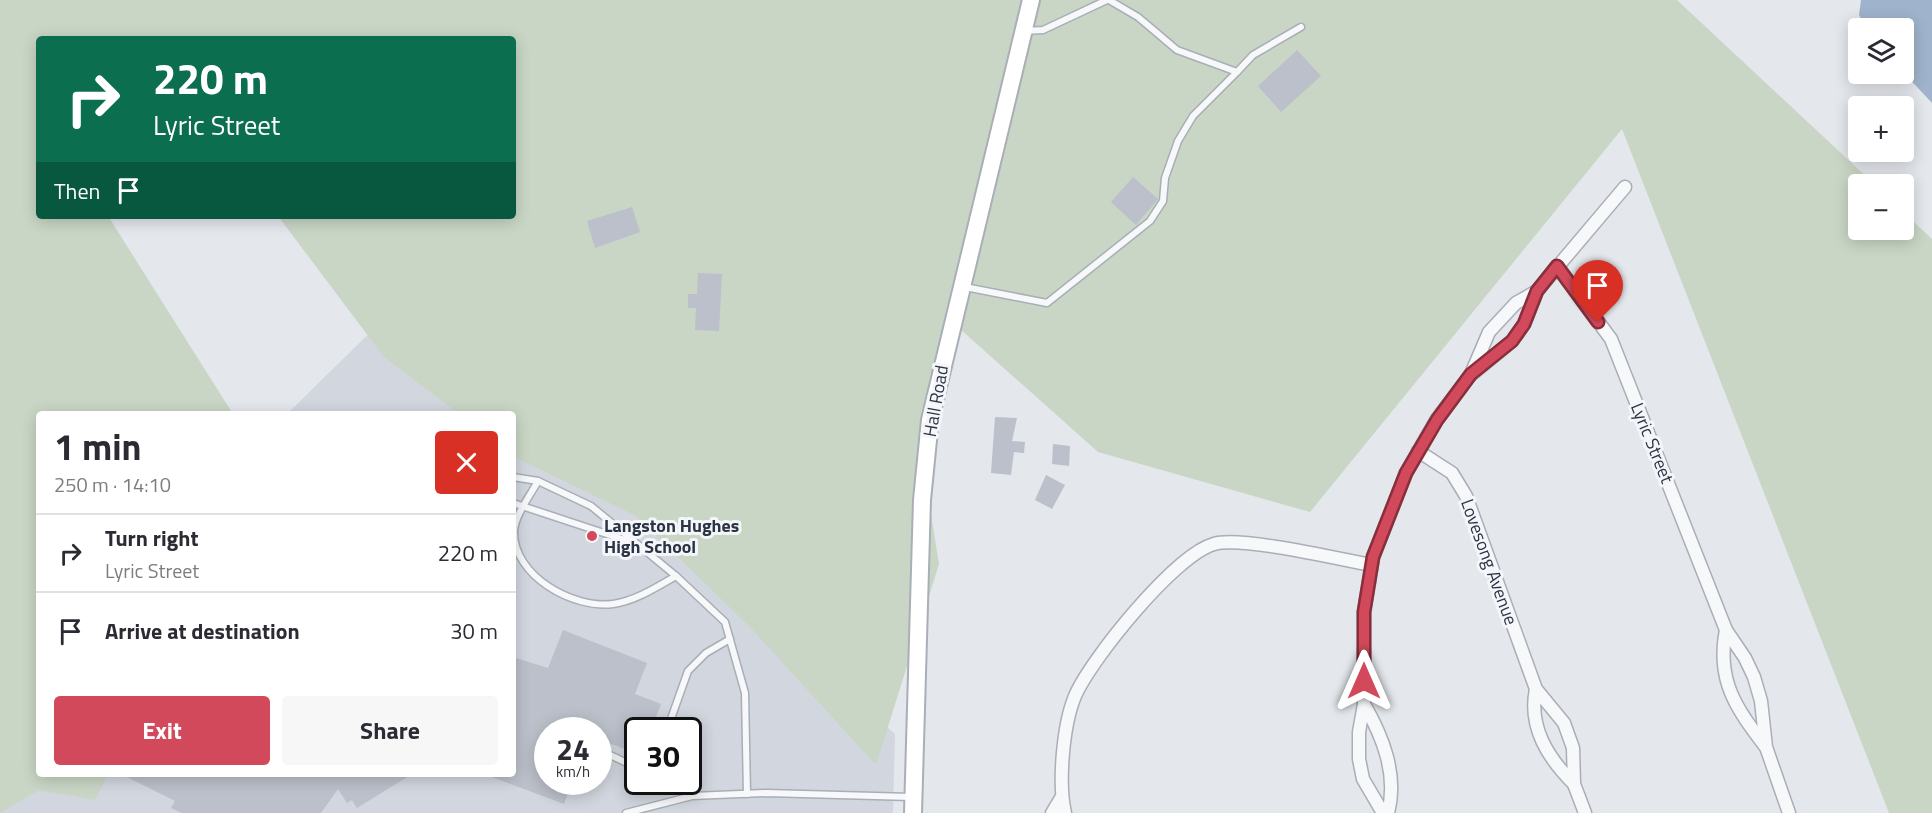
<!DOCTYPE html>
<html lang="en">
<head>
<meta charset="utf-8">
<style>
  body { margin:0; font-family:"Titillium Web",sans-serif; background:#f7f7f7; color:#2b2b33; height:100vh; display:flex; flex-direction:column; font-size:22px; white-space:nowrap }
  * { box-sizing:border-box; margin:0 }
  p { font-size:20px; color:#7c7c81 }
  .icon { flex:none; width:33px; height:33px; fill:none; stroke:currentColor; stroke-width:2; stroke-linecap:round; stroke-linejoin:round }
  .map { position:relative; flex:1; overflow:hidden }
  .side { position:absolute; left:36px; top:411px; width:480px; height:366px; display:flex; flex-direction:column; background:#fff; border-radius:6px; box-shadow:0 3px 15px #0003 }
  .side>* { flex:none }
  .banner { position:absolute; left:36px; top:36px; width:480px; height:183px; border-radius:6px; box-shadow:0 3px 15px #0003; background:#0b6e4f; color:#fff; overflow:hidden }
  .buttons { position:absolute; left:1848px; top:18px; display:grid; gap:12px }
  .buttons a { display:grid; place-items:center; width:66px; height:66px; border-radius:6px; background:#fff; box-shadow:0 3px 15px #0003; font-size:30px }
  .speed { position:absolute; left:534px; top:717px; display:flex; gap:12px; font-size:30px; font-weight:700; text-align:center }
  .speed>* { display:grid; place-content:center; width:78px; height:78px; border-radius:50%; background:#fff; box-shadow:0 3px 15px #0003; line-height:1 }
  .speed small { font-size:15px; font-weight:400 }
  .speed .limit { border:3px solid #111; border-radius:9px; background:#fff; color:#111 }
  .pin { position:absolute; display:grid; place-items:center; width:51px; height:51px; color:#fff; margin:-62px -26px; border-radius:50% 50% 50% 0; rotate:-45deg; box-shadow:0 0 6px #0007 }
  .pin .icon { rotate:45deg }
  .me { position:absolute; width:66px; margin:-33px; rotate:0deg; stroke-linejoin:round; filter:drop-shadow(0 0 4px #0008) }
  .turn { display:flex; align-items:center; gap:21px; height:126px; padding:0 18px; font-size:27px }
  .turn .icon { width:78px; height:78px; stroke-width:2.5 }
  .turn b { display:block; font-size:42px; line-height:51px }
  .then { display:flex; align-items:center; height:57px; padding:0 18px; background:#0003; gap:12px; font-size:22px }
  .round { display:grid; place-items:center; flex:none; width:63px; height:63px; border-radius:6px; background:#f7f7f7 }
  .headline { display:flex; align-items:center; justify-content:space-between; height:102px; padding:0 18px }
  h1 { font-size:36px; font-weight:700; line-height:45px }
  .cta { display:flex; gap:12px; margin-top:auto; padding:12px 18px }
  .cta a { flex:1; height:69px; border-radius:6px; background:#d1495b; color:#fff; font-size:24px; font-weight:700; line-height:69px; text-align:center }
  .cta a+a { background:#f7f7f7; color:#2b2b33 }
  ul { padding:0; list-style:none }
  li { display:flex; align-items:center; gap:18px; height:78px; padding:0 18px; border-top:2px solid #e1e1e2 }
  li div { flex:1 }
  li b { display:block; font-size:22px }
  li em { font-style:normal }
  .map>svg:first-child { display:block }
</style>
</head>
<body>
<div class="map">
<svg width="1932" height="813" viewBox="0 0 1932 813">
  <rect width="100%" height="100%" fill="#e4e7ec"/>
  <path fill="#d2d6de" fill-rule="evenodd" d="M403,300L895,734L893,813H0V696L39,774H513V414H287ZM548,730H598V782H548ZM638,730H688V782H638Z"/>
  <polygon fill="#c9d6c5" points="0,0 1677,0 1874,184 1858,184 1858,230 1904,230 1904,213 1932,239 1932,813 1889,813 1622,129 1310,512 1098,452 950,320 919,440 939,564 876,765 750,627 636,516 513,456 513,414 459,414 384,357 278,216 513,216 513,39 39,39 39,216 108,216 233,414 39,414 39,774 108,774 95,800 39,790 0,813"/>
  <polygon fill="#9fb4cc" points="1861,0 1932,0 1932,103 1904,73 1904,28 1866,28 1859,15"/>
  <g fill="#bbc0ca">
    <polygon points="1297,50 1321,76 1281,112 1258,86"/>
    <polygon points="1133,177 1158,199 1136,225 1111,202"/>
    <polygon points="632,207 640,232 595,248 587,221"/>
    <polygon points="698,273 722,274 719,331 695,330 696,308 688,308 688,294 697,294"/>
    <polygon points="995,417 1017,418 1012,441 1025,442 1024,453 1014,452 1011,475 991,473"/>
    <polygon points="1053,444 1070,446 1069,466 1052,464"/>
    <polygon points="1046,475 1065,485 1052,509 1035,500"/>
    <polygon points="563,630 647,663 635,694 661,704 651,730 638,730 638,754 598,739 598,730 548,730 548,782 572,782 564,804 487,775 513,774 513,657 548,668"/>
    <polygon points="121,774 412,774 357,808 352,800 347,803 338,789 321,813 182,813 171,808 175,801"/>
  </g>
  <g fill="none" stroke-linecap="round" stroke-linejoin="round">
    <g stroke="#a9aeb7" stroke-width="9">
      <g id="lane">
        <polyline points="1024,31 1043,30 1107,0"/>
        <polyline points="1237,72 1253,55 1301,27"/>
        <polyline points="965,287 1047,303 1150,221 1163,201 1165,178 1178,141 1193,116 1237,72 1177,50 1138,17 1109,0"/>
        <polyline points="513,477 538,481 591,506 676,576 725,622 745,693 747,794"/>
        <path d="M538,481C530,496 515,515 514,531C513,576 573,609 613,604C635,601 657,587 676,576"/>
        <polyline points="513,503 631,542"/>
        <polyline points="667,730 688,671 706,653 730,639"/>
        <polyline points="610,755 627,763 638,764"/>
        <polyline points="626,813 692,796 767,793 911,797"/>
      </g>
    </g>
    <g stroke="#a9aeb7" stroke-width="15">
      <g id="street">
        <polyline points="1557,266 1611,339 1726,630 1745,658 1754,677 1761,701 1766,747 1789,813"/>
        <polyline points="1472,374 1512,341 1524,324 1537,291 1625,187"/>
        <polyline points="1418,451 1452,473 1466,496 1536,689 1564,723 1573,748 1574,784 1585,813"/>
        <path d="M1726,630C1716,680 1736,708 1765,746"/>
        <path d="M1536,689C1528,727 1548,758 1574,784"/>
        <path d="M1364,704C1383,737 1398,775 1388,813"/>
        <polyline points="1052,813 1061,798"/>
        <path d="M1065,813C1058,783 1063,725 1075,696C1091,659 1175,555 1214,544C1241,536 1339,559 1371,565"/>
        <polyline points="1383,813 1363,779 1359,759 1359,732 1364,704 1364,612 1373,557 1406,473 1437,419 1471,374 1489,332 1516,303 1537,291"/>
      </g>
    </g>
    <g stroke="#a9aeb7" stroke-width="20">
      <polyline id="secondary" points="913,813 922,500 930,420 1031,0"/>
    </g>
    <use href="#lane" stroke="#f7f8fa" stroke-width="6"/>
    <use href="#street" stroke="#f7f8fa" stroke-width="12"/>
    <use href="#secondary" stroke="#fff" stroke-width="16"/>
  </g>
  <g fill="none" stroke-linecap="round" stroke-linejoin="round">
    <g stroke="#882f3b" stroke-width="15">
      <polyline id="route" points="1364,681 1364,612 1373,557 1406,473 1437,420 1471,374 1512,341 1524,324 1537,291 1557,266 1598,322"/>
    </g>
    <use href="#route" stroke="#d1495b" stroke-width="10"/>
  </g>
  <circle fill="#d1495b" stroke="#f4f6f9" stroke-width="2" cx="592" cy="536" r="6"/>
  <g text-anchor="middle" stroke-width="6" stroke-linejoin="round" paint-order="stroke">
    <g font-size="18" fill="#2b3445" stroke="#f4f6f9">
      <text transform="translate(936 401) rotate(-80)" y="6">Hall Road</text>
      <text transform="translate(1652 443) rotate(68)" y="6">Lyric Street</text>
      <text transform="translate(1489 562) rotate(70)" y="6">Lovesong Avenue</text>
    </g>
    <g font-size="18" font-weight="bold" fill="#2b3445" stroke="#f4f6f9" text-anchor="start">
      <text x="604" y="532">Langston Hughes<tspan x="604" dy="21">High School</tspan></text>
    </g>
  </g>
</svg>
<div class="buttons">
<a><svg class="icon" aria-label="layers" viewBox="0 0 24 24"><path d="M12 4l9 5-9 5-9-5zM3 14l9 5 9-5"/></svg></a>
<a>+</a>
<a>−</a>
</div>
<div class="speed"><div>24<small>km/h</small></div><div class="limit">30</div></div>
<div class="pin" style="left:1598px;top:322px;background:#d93025"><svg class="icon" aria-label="arrive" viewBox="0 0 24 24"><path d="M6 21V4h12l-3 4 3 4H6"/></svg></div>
<svg class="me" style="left:1364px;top:681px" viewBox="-20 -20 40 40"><path d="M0-17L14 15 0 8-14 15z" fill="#d1495b" stroke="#fff" stroke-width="4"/></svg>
<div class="banner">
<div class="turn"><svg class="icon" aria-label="right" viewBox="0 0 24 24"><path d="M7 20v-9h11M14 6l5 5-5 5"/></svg><div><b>220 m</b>Lyric Street</div></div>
<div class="then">Then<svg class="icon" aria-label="arrive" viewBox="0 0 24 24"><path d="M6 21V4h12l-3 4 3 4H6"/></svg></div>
</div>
<section class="side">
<div class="headline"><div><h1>1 min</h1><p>250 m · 14:10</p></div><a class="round" style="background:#d93025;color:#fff"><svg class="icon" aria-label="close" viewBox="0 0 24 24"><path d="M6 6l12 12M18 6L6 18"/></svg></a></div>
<ul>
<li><svg class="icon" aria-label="right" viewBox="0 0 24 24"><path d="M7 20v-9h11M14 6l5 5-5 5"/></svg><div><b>Turn right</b><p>Lyric Street</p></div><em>220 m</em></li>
<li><svg class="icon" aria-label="arrive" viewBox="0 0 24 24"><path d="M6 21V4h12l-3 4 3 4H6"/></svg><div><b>Arrive at destination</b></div><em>30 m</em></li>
</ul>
<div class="cta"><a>Exit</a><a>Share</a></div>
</section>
</div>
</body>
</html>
